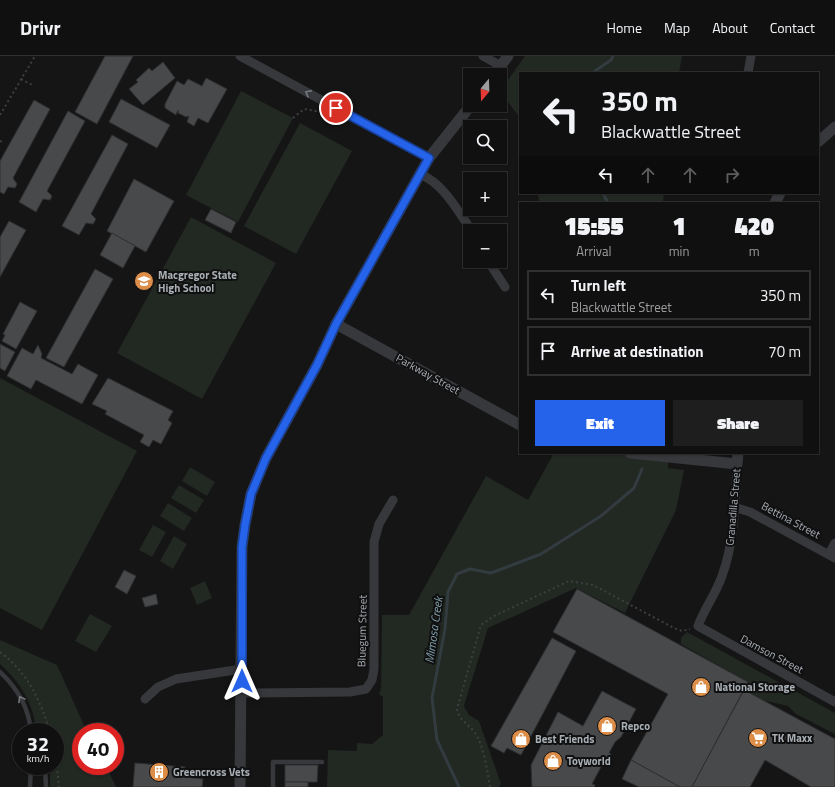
<!DOCTYPE html>
<html lang="en">
<head>
<meta charset="utf-8">
<style>
  body { margin:0; font-family:"Titillium Web",sans-serif; background:#1e1e1e; color:#f1f3f6; height:100vh; display:flex; flex-direction:column; font-size:15px; white-space:nowrap }
  * { box-sizing:border-box; margin:0 }
  p { font-size:13px; color:#9c9d9f }
  .icon { flex:none; width:22px; height:22px; fill:none; stroke:currentColor; stroke-width:2; stroke-linecap:round; stroke-linejoin:round }
  .map { position:relative; flex:1; overflow:hidden }
  .drawer { position:absolute; left:519px; top:146px; width:300px; height:252px; display:flex; flex-direction:column; background:#101010; border-radius:0px; box-shadow:0 1px 3px #0004,0 0 0 1px #303030 }
  .drawer>* { flex:none }
  .hud { position:absolute; left:519px; top:16px; width:300px; height:122px; border-radius:0px; box-shadow:0 1px 3px #0004,0 0 0 1px #303030; background:#101010; color:#f1f3f6; overflow:hidden }
  .needle { width:26px; rotate:199deg }
  .fabs { position:absolute; left:463px; top:12px; display:grid; gap:8px }
  .fabs a { display:grid; place-items:center; width:44px; height:44px; border-radius:0px; background:#101010; box-shadow:0 1px 3px #0004,0 0 0 1px #303030; font-size:20px }
  .speed { position:absolute; left:12px; top:667px; display:flex; gap:8px; font-size:20px; font-weight:700; text-align:center }
  .speed>* { display:grid; place-content:center; width:52px; height:52px; border-radius:50%; background:#101010; box-shadow:0 1px 3px #0004,0 0 0 1px #303030; line-height:1 }
  .speed small { font-size:10px; font-weight:400 }
  .speed .limit { border:6px solid #d22; background:#fff; color:#111 }
  .pin { position:absolute; display:grid; place-items:center; width:34px; height:34px; color:#fff; margin:-17px; border:2px solid #fff; border-radius:50%; box-shadow:0 1px 4px #0007 }
  .me { position:absolute; width:44px; margin:-22px; rotate:0deg; stroke-linejoin:round; filter:drop-shadow(0 0 3px #0008) }
  .turn { display:flex; align-items:center; gap:14px; height:84px; padding:0 16px; font-size:18px }
  .turn .icon { width:52px; height:52px; stroke-width:2.5 }
  .turn b { display:block; font-size:28px; line-height:34px }
  .lanes { display:flex; align-items:center; height:38px; padding:0 16px; background:#0003; justify-content:center; gap:20px; direction:ltr }
  .lanes .off { opacity:.35 }
  .eta { display:flex; justify-content:space-evenly; align-items:center; height:68px; text-align:center }
  .eta b { font-size:24px; font-weight:800; line-height:28px }
  .primary-button { display:flex; gap:8px; margin-top:auto; padding:8px 16px }
  .primary-button a { flex:1; height:46px; border-radius:0px; background:#2563eb; color:#fff; font-size:16px; font-weight:800; line-height:46px; text-align:center }
  .primary-button a+a { background:#1e1e1e; color:#f1f3f6 }
  ul { padding:0; list-style:none }
  li { display:flex; align-items:center; gap:12px; height:50px; margin:0 8px 6px; padding:0 8px; border:2px solid #303030; border-radius:0px }
  li div { flex:1 }
  li b { display:block; font-size:15px }
  li em { font-style:normal }
  header { display:flex; align-items:center; gap:24px; box-sizing:border-box; height:56px; padding:0 20px; background:#101010; border-bottom:1px solid #303030 }
  header strong { font-size:19px }
  nav { display:flex; gap:22px; margin-inline-start:auto; font-size:14px }
  .map>svg:first-child { display:block }
</style>
</head>
<body>
<header>
<strong>Drivr</strong>
<nav><a>Home</a><a>Map</a><a>About</a><a>Contact</a></nav>
</header>
<div class="map">
<svg width="835" height="731" viewBox="0 0 835 731">
  <rect width="100%" height="100%" fill="#151516"/>
  <g fill="#222822">
    <polygon points="525,0 682,0 679,17 520,17 520,62 500,35"/>
    <polygon points="241,35 293,62 238,166 186,139"/>
    <polygon points="300,67 352,95 296,198 244,170"/>
    <polygon points="537,137 664,137 663,147 540,147"/>
    <polygon points="191,161 276,207 202,343 117,297"/>
    <polygon points="0,322 137,395 42,574 0,552"/>
    <polygon points="554,397 668,397 668,412 684,414 676,454 625,557 576,532 488,572 464,650 469,659 479,665 501,728 499,731 327,731 328,694 357,695 357,687 372,688 383,679 383,641 379,638 381,632 382,559 409,559 486,420 528,444"/>
    <polygon points="190,411 215,426 207,440 182,425"/>
    <polygon points="179,429 204,444 196,457 171,442"/>
    <polygon points="168,447 192,462 184,475 160,460"/>
    <polygon points="153,469 166,476 152,501 139,494"/>
    <polygon points="174,480 187,488 173,513 160,505"/>
    <polygon points="205,525 212,542 197,549 190,532"/>
    <polygon points="90,558 112,570 96,596 75,585"/>
    <polygon points="687,576 835,657 835,678 796,658 788,650 762,644 744,634 748,626 681,588 681,582"/>
    <path d="M0,584L57,609L87,676H81V710H106L116,731H50V710H55V676H36C35,649 19,625 0,608Z"/>
  </g>
  <g fill="none" stroke-linecap="round" stroke-linejoin="round">
    <g stroke="#323c40" stroke-width="3">
      <polyline points="592,17 611,4 613,0"/>
      <polyline points="603,137 608,147"/>
      <polyline points="459,731 437,684 432,642 445,573 448,536 457,518 470,513 491,517 541,498 601,460 634,432 642,413"/>
    </g>
  </g>
  <g fill="#47494b" stroke="#2f3032">
    <polygon points="105,0 133,0 97,68 75,56"/>
    <polygon points="163,6 175,22 143,49 129,33 138,26 136,24 149,12 152,15"/>
    <polygon points="206,22 227,33 208,67 198,62 194,70 187,66 189,60 186,61 178,57 178,54 176,59 165,52 165,48 177,25 184,29 188,23 202,30"/>
    <polygon points="121,43 170,69 157,92 109,66"/>
    <polygon points="34,44 50,53 13,122 17,128 15,132 8,131 4,138 0,136 0,105"/>
    <polygon points="68,55 85,65 47,135 52,140 50,144 43,143 36,156 19,146"/>
    <polygon points="112,79 128,88 91,158 96,163 93,168 86,167 79,179 62,170"/>
    <polygon points="134,123 174,145 146,196 107,175"/>
    <polygon points="211,153 236,166 231,177 205,164"/>
    <polygon points="9,165 26,174 0,221 0,181"/>
    <polygon points="112,177 135,190 123,212 100,199"/>
    <polygon points="95,213 113,223 64,311 46,302"/>
    <polygon points="20,246 37,255 16,293 2,285 5,279 3,278"/>
    <polygon points="0,288 15,296 5,315 0,312"/>
    <polygon points="38,289 42,298 41,302 72,318 78,308 98,319 82,348 36,324 31,333 7,320 22,292 33,298"/>
    <polygon points="108,322 173,355 168,364 172,367 161,388 153,384 149,391 140,386 144,379 105,358 107,355 92,348"/>
    <polygon points="124,514 136,520 127,538 115,531"/>
    <polygon points="577,533 748,626 692,731 680,731 631,704 668,638 553,576"/>
    <polygon points="156,538 158,548 145,551 142,542"/>
    <polygon points="552,582 576,595 521,699 507,692 504,697 491,690"/>
    <polygon points="744,634 835,683 835,731 811,731 765,704 750,731 692,731"/>
    <polygon points="602,635 636,653 621,681 615,686 609,697 611,698 604,710 602,709 592,728 595,729 594,731 532,731 531,709 558,656 583,670"/>
    <polygon points="631,704 680,731 639,731 622,723"/>
    <polygon points="135,707 185,711 184,721 203,723 202,731 133,731"/>
    <polygon points="285,709 318,709 317,726 285,726"/>
    <rect x="285" y="726" width="23" height="5"/>
  </g>
  <g fill="none" stroke-linecap="round" stroke-linejoin="round">
    <g stroke="#3d3f42" stroke-width="2" stroke-dasharray="2 3" stroke-linecap="butt">
      <polyline points="21,23 34,30"/>
      <polyline points="0,59 35,0"/>
      <polyline points="293,62 304,53 316,55 318,52"/>
      <polyline points="0,85 4,87"/>
      <path d="M0,596C28,617 40,644 50,676"/>
      <polyline points="55,690 59,731"/>
      <path d="M490,731C488,718 483,687 475,677C468,667 460,666 457,653L481,569L494,560L569,525L593,529L674,572L682,575L690,573"/>
    </g>
    <g stroke="#36383b" stroke-width="4.5">
      <path d="M0,616C17,632 29,653 31,676"/>
      <polyline points="45,710 46,731"/>
      <polyline points="30,731 31,710"/>
      <polyline points="273,731 273,706 322,706"/>
    </g>
    <g stroke="#36383b" stroke-width="9">
      <polyline points="240,0 429,102"/>
      <polyline points="483,0 501,10"/>
      <polyline points="748,17 751,0"/>
      <path d="M420,118C444,128 457,154 472,175"/>
      <polyline points="488,205 505,231"/>
      <path d="M737,408C735,446 735,484 722,520C716,538 704,553 698,570L835,646"/>
      <polyline points="734,451 750,456 835,502"/>
      <polyline points="829,498 835,487"/>
      <polyline points="242,637 350,636 366,633 372,624 374,613 374,486 379,468 393,444"/>
      <polyline points="145,643 158,631 176,623 242,613"/>
    </g>
    <g stroke="#36383b" stroke-width="11">
      <polyline points="494,19 508,0"/>
      <polyline points="818,86 835,71"/>
      <polyline points="775,147 780,137"/>
      <polyline points="336,268 520,369"/>
      <polyline points="630,397 737,408 738,397"/>
      <polyline points="240,731 242,491 245,469 251,438 266,402 317,309 336,268 429,102 471,49"/>
    </g>
  </g>
  <defs><path id="oneway-chevron" d="M-2-3.5L2.5 0L-2 3.5" fill="none" stroke-width="1.6" stroke-linecap="round" stroke-linejoin="round"/></defs>
  <g stroke="#75797e">
    <use href="#oneway-chevron" transform="translate(308 37) rotate(-152)"/>
    <use href="#oneway-chevron" transform="translate(21 643) rotate(-118)"/>
  </g>
  <g fill="none" stroke-linecap="round" stroke-linejoin="round">
    <g stroke="#184099" stroke-width="10">
      <polyline id="route" points="242,625 242,491 245,469 251,438 266,402 317,309 336,268 429,102 336,52"/>
    </g>
    <use href="#route" stroke="#2563eb" stroke-width="7"/>
  </g>
  <defs>
    <g id="school-disc" transform="scale(1)"><circle r="9.5" fill="#dc8e48" stroke="#101011"/><path d="M0-5L7-2L0 1L-7-2ZM-4 1L0 2.5L4 1V4Q0 6-4 4Z" fill="#fff"/></g>
    <g id="shop-disc" transform="scale(1)"><circle r="9.5" fill="#dc8e48" stroke="#101011"/><path d="M-5-2.5h2.3a2.7 3.5 0 0 1 5.4 0H5L5.5 6h-11ZM-1.5-2.5h3a1.5 2.3 0 0 0-3 0Z" fill="#fff"/></g>
    <g id="supermarket-disc" transform="scale(1)"><circle r="9.5" fill="#dc8e48" stroke="#101011"/><path d="M-6-5.5h2.5l.6 2H6L4.5 2H-2.5L-4.4-4H-6ZM-1.5 3.2a1.3 1.3 0 1 0 .1 0ZM3 3.2a1.3 1.3 0 1 0 .1 0Z" fill="#fff"/></g>
    <g id="building-disc" transform="scale(1)"><circle r="9.5" fill="#dc8e48" stroke="#101011"/><path d="M-4-6H4V6H1V3H-1V6H-4ZM-2.5-4.3h1.7v1.8h-1.7ZM.8-4.3h1.7v1.8H.8ZM-2.5-1h1.7V.8h-1.7ZM.8-1h1.7V.8H.8Z" fill="#fff"/></g>
  </defs>
  <g fill-rule="evenodd">
    <use href="#school-disc" x="144" y="225"/>
    <use href="#shop-disc" x="701" y="631"/>
    <use href="#shop-disc" x="607" y="670"/>
    <use href="#supermarket-disc" x="758" y="682"/>
    <use href="#shop-disc" x="521" y="683"/>
    <use href="#shop-disc" x="553" y="705"/>
    <use href="#building-disc" x="159" y="716"/>
  </g>
  <g text-anchor="middle" stroke-width="4" stroke-linejoin="round" paint-order="stroke">
    <g font-size="11" font-weight="bold" fill="#a8afb5" stroke="#101011" text-anchor="start">
      <text x="158" y="223">Macgregor State<tspan x="158" dy="13">High School</tspan></text>
      <text x="715" y="635">National Storage</text>
      <text x="621" y="674">Repco</text>
      <text x="772" y="686">TK Maxx</text>
      <text x="535" y="687">Best Friends</text>
      <text x="567" y="709">Toyworld</text>
      <text x="173" y="720">Greencross Vets</text>
    </g>
    <g font-size="11" fill="#a8afb5" stroke="#101011">
      <text transform="translate(428 318) rotate(29)" y="4">Parkway Street</text>
      <text transform="translate(733 451) rotate(-85)" y="4">Granadilla Street</text>
      <text transform="translate(791 464) rotate(28)" y="4">Bettina Street</text>
      <text transform="translate(362 575) rotate(-89)" y="4">Bluegum Street</text>
      <text transform="translate(772 598) rotate(28)" y="4">Damson Street</text>
    </g>
    <g font-size="12" font-style="italic" fill="#83a1ac" stroke="#101011">
      <text transform="translate(434 574) rotate(-82)" y="4">Mimosa Creek</text>
    </g>
  </g>
</svg>
<div class="fabs">
<a><svg class="needle" viewBox="-14 -14 28 28"><path d="M0-13l5 13h-10z" fill="#e53935"/><path d="M0 13l5-13h-10z" fill="#9c9d9f"/></svg></a>
<a><svg class="icon" aria-label="search" viewBox="0 0 24 24"><circle cx="10" cy="10" r="6"/><path d="M15 15l6 6"/></svg></a>
<a>+</a>
<a>−</a>
</div>
<div class="speed"><div>32<small>km/h</small></div><div class="limit">40</div></div>
<div class="pin" style="left:336px;top:52px;background:#d93025"><svg class="icon" aria-label="arrive" viewBox="0 0 24 24"><path d="M6 21V4h12l-3 4 3 4H6"/></svg></div>
<svg class="me" style="left:242px;top:625px" viewBox="-20 -20 40 40"><path d="M0-17L14 15 0 8-14 15z" fill="#2563eb" stroke="#fff" stroke-width="4"/></svg>
<div class="hud">
<div class="turn"><svg class="icon" aria-label="left" viewBox="0 0 24 24"><path d="M17 20v-9H6M10 6l-5 5 5 5"/></svg><div><b>350 m</b>Blackwattle Street</div></div>
<div class="lanes"><svg class="icon" aria-label="left" viewBox="0 0 24 24"><path d="M17 20v-9H6M10 6l-5 5 5 5"/></svg><svg class="icon off" aria-label="ahead" viewBox="0 0 24 24"><path d="M12 20V5M6 11l6-6 6 6"/></svg><svg class="icon off" aria-label="ahead" viewBox="0 0 24 24"><path d="M12 20V5M6 11l6-6 6 6"/></svg><svg class="icon off" aria-label="right" viewBox="0 0 24 24"><path d="M7 20v-9h11M14 6l5 5-5 5"/></svg></div>
</div>
<section class="drawer">
<div class="eta">
<div><b>15:55</b><p>Arrival</p></div>
<div><b>1</b><p>min</p></div>
<div><b>420</b><p>m</p></div>
</div>
<ul>
<li><svg class="icon" aria-label="left" viewBox="0 0 24 24"><path d="M17 20v-9H6M10 6l-5 5 5 5"/></svg><div><b>Turn left</b><p>Blackwattle Street</p></div><em>350 m</em></li>
<li><svg class="icon" aria-label="arrive" viewBox="0 0 24 24"><path d="M6 21V4h12l-3 4 3 4H6"/></svg><div><b>Arrive at destination</b></div><em>70 m</em></li>
</ul>
<div class="primary-button"><a>Exit</a><a>Share</a></div>
</section>
</div>
</body>
</html>
